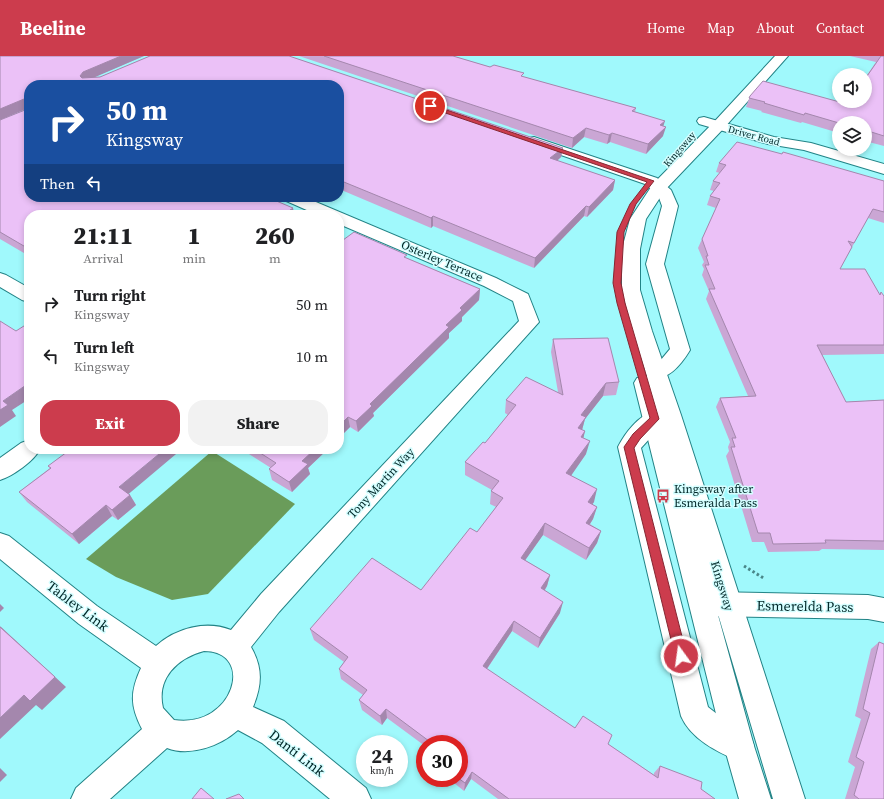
<!DOCTYPE html>
<html lang="en">
<head>
<meta charset="utf-8">
<style>
  body { margin:0; font-family:"Source Serif 4",serif; background:#f2f2f2; color:#202124; height:100vh; display:flex; flex-direction:column; font-size:15px; white-space:nowrap }
  * { box-sizing:border-box; margin:0 }
  p { font-size:13px; color:#757577 }
  .icon { flex:none; width:22px; height:22px; fill:none; stroke:currentColor; stroke-width:2; stroke-linecap:round; stroke-linejoin:round }
  .map { position:relative; flex:1; overflow:hidden }
  .panel { position:absolute; left:24px; top:154px; width:320px; height:244px; display:flex; flex-direction:column; background:#fff; border-radius:16px; box-shadow:0 2px 6px #0003 }
  .panel>* { flex:none }
  .banner { position:absolute; left:24px; top:24px; width:320px; height:122px; border-radius:16px; box-shadow:0 2px 6px #0003; background:#1a4fa0; color:#fff; overflow:hidden }
  .buttons { position:absolute; left:832px; top:12px; display:grid; gap:8px }
  .buttons a { display:grid; place-items:center; width:40px; height:40px; border-radius:50%; background:#fff; box-shadow:0 2px 6px #0003; font-size:20px }
  .speed { position:absolute; left:356px; top:679px; display:flex; gap:8px; font-size:20px; font-weight:700; text-align:center }
  .speed>* { display:grid; place-content:center; width:52px; height:52px; border-radius:50%; background:#fff; box-shadow:0 2px 6px #0003; line-height:1 }
  .speed small { font-size:10px; font-weight:400 }
  .speed .limit { border:6px solid #d22; background:#fff; color:#111 }
  .pin { position:absolute; display:grid; place-items:center; width:34px; height:34px; color:#fff; margin:-17px; border:2px solid #fff; border-radius:50%; box-shadow:0 1px 4px #0007 }
  .me { position:absolute; width:44px; margin:-22px; rotate:346deg; stroke-linejoin:round; filter:drop-shadow(0 0 3px #0008) }
  .turn { display:flex; align-items:center; gap:14px; height:84px; padding:0 16px; font-size:18px }
  .turn .icon { width:52px; height:52px; stroke-width:2.5 }
  .turn b { display:block; font-size:28px; line-height:34px }
  .then { display:flex; align-items:center; height:38px; padding:0 16px; background:#0003; gap:8px; font-size:15px }
  .eta { display:flex; justify-content:space-evenly; align-items:center; height:68px; text-align:center }
  .eta b { font-size:24px; font-weight:800; line-height:28px }
  .cta { display:flex; gap:8px; margin-top:auto; padding:8px 16px }
  .cta a { flex:1; height:46px; border-radius:16px; background:#cc3c4d; color:#fff; font-size:16px; font-weight:800; line-height:46px; text-align:center }
  .cta a+a { background:#f2f2f2; color:#202124 }
  ul { padding:0; list-style:none }
  li { display:flex; align-items:center; gap:12px; height:52px; padding:0 16px }
  li div { flex:1 }
  li b { display:block; font-size:15px }
  li em { font-style:normal }
  header { display:flex; align-items:center; gap:24px; box-sizing:border-box; height:56px; padding:0 20px; background:#cc3c4d; color:#fff }
  header strong { font-size:19px }
  nav { display:flex; gap:22px; margin-inline-start:auto; font-size:14px }
  .map>svg:first-child { display:block }
</style>
</head>
<body>
<header>
<strong>Beeline</strong>
<nav><a>Home</a><a>Map</a><a>About</a><a>Contact</a></nav>
</header>
<div class="map">
<svg width="884" height="743" viewBox="0 0 884 743">
  <rect width="100%" height="100%" fill="#a0f9fc"/>
  <polygon fill="#6a9c5a" points="212,395 295,448 208,538 172,544 116,521 86,503"/>
  <g fill="none" stroke-linecap="round" stroke-linejoin="round">
    <g stroke="#228386" stroke-width="2">
      <g id="minor">
        <path d="M534,81L657,122L671,134L678,150L664,208L690,294C681,309 667,327 648,321L645,316L648,311L660,305L670,293L646,208L662,150L658,139L645,128L529,88L527,85L529,82Z"/>
        <path d="M282,141H304L496,222L528,238L539,266L279,556L251,591C263,612 262,629 253,651L284,665L366,732L371,743H330L262,687L238,674C220,690 190,701 167,692L110,743H71L76,732L142,673C130,650 130,636 141,612L79,568L0,503V477L9,480L97,550L156,590C176,572 206,564 231,574L261,538L519,265L513,245L484,230L339,168V159H318L284,144ZM204,595C256,595 234,673 174,664L163,652C156,623 177,602 204,595Z"/>
        <polygon points="0,217 6,219 29,232 29,246 22,244 0,231"/>
        <path d="M654,355L662,357L665,363L662,369L641,392L708,651L731,669L750,679L754,690L750,701L739,705C717,696 691,683 681,660L618,391C625,377 638,360 654,355Z"/>
        <path d="M29,384V393H40C34,405 13,420 0,424V402L21,387Z"/>
        <polygon points="711,536 868,539 884,542 884,566 868,563 711,560 702,557 698,548 702,539"/>
      </g>
    </g>
    <g stroke="#228386" stroke-width="2">
      <polygon id="tertiary" points="704,61 774,81 811,87 884,108 884,118 804,94 768,88 699,68 697,65 699,62"/>
    </g>
    <g stroke="#228386" stroke-width="2">
      <polygon id="secondary" points="775,0 788,0 724,72 665,134 646,163 640,193 640,234 652,275 681,359 805,743 773,743 713,541 754,690 771,743 739,743 724,690 634,327 637,322 647,320 632,275 622,234 622,193 630,163 653,128 714,66"/>
    </g>
    <polyline stroke="#498789" stroke-width="3" stroke-dasharray="2.5 2.5" stroke-linecap="butt" points="744,510 765,523"/>
    <use href="#minor" fill="#fff" fill-rule="evenodd"/>
    <use href="#tertiary" fill="#fff" fill-rule="evenodd"/>
    <use href="#secondary" fill="#fff" fill-rule="evenodd"/>
  </g>
  <g fill="#caa6d4">
    <polygon points="0,0 144,0 94,21 100,21 150,0 289,0 563,92 561,101 557,105 615,124 613,134 587,161 584,160 534,212 433,170 431,172 417,166 339,133 339,29 29,29 29,141 267,141 293,152 294,159 29,159 29,200 0,183 0,65 25,54 26,53 0,64"/>
    <polygon points="299,0 453,0 524,21 636,52 635,56 663,70 663,80 646,98 610,86 607,88 584,81 572,92"/>
    <polygon points="850,0 884,0 884,90 865,85 865,67 839,67 839,77 802,66 801,67 761,56 762,55 746,51 750,40 847,48 876,6"/>
    <polygon points="782,98 884,125 884,167 868,162 840,213 880,239 884,240 884,298 822,299 846,346 884,344 884,494 822,493 819,495 768,496 764,486 752,486 726,400 729,395 728,391 730,386 716,351 720,342 748,340 706,243 709,235 702,219 704,213 702,209 704,206 698,192 702,183 716,152 707,149 710,140 714,135 710,134 713,125 720,117 716,116 719,107"/>
    <polygon points="339,187 407,202 480,233 479,244 462,261 462,265 449,277 449,282 373,357 374,360 358,376 350,371 339,382"/>
    <polygon points="553,283 619,326 616,339 603,340 585,363 582,374 585,375 583,382 586,398 571,419 594,446 592,448 597,451 593,463 590,468 601,475 597,487 586,504 543,479 525,504 550,519 547,530 545,534 560,557 538,592 512,575 487,613 575,672 608,688 654,719 654,717 660,710 701,733 715,743 498,743 471,723 464,735 448,722 459,722 459,688 425,688 425,690 387,662 382,669 362,654 359,644 363,639 341,623 339,613 344,606 314,584 310,573 421,534 477,476 496,451 490,448 491,435 492,434 465,419 465,406 485,387 508,359 505,357 506,344 558,336 551,296"/>
    <polygon points="241,393 328,393 308,412 310,418 292,436 272,424 269,413 271,412"/>
    <polygon points="48,410 129,438 130,439 136,449 118,464 112,460 79,488 27,446 19,436 50,412"/>
    <polygon points="879,586 884,743 845,743 855,711 848,706 861,663 855,660 871,593"/>
  </g>
  <g fill="#a487ad">
    <polygon points="121,0 144,0 86,25 80,20 83,16"/>
    <polygon points="24,43 28,52 0,64 0,53"/>
    <polygon points="665,65 662,74 666,71 663,80 646,98 648,88 660,69"/>
    <polygon points="586,72 584,81 572,92 573,82"/>
    <polygon points="612,77 610,86 607,88 609,79"/>
    <polygon points="563,92 561,101 549,112 550,102"/>
    <polygon points="615,124 613,134 587,161 589,151"/>
    <polygon points="586,150 584,160 534,212 535,202"/>
    <polygon points="293,152 294,159 283,159"/>
    <polygon points="433,160 433,170 431,172 431,162"/>
    <polygon points="480,233 479,244 462,261 462,265 449,277 449,282 373,357 374,360 358,376 356,365 370,348 446,269 460,252"/>
    <polygon points="29,327 29,343 12,354 16,360 0,371 0,354 3,345"/>
    <polygon points="606,327 603,340 585,363 582,374 578,372 581,359"/>
    <polygon points="348,361 350,371 339,382 339,370"/>
    <polygon points="585,375 582,388 581,381"/>
    <polygon points="590,385 586,398 564,430 566,417"/>
    <polygon points="165,393 182,393 125,441 119,431"/>
    <polygon points="315,393 328,393 308,412 310,418 292,436 289,426 302,405"/>
    <polygon points="597,433 594,446 585,458 588,446"/>
    <polygon points="130,439 136,449 118,464 112,454"/>
    <polygon points="106,449 112,460 79,488 72,478"/>
    <polygon points="597,451 593,463 583,479 586,467"/>
    <polygon points="545,467 543,479 519,513 521,502"/>
    <polygon points="601,475 597,487 586,504 589,492"/>
    <polygon points="550,519 547,530 539,543 541,532"/>
    <polygon points="563,546 560,557 538,592 540,582"/>
    <polygon points="0,548 4,552 0,556"/>
    <polygon points="514,565 512,575 482,620 483,610"/>
    <polygon points="0,570 66,631 42,654 36,649 0,683 0,662 24,639"/>
    <polygon points="386,653 387,662 382,669 380,660"/>
    <polygon points="0,712 7,719 0,726"/>
    <polygon points="472,716 471,723 464,735 465,727"/>
  </g>
  <g fill="#ebc1f7" stroke="#a487ad">
    <polygon points="0,0 121,0 83,16 80,20 82,22 100,21 150,0 289,0 563,92 550,102 615,124 589,151 586,150 535,202 433,160 431,162 417,156 339,124 339,29 29,29 29,141 267,141 293,152 283,159 29,159 29,193 0,176 0,64 25,54 26,44 24,43 0,53"/>
    <polygon points="324,0 453,0 490,11 494,9 524,17 521,20 636,52 632,55 665,65 660,69 666,71 648,88 612,77 609,79 586,72 573,82"/>
    <polygon points="881,0 884,0 884,80 865,74 865,67 839,67 805,57 804,59 764,47 765,46 749,42 750,40 763,25 847,48 849,45 865,45 865,23"/>
    <polygon points="737,86 782,98 783,96 884,125 884,156 873,153 854,187 848,185 852,191 840,213 865,213 880,239 881,236 884,240 884,289 817,289 846,346 884,344 884,485 825,484 826,487 773,488 770,477 758,477 731,391 735,391 732,382 736,382 720,342 756,340 709,233 715,233 705,209 709,209 706,200 708,200 702,183 720,143 710,140 720,127 713,125 726,109 719,107"/>
    <polygon points="354,176 407,199 404,201 480,233 460,252 462,254 446,269 449,271 370,348 372,350 356,365 348,361 339,370 339,187"/>
    <polygon points="0,265 16,275 27,268 29,270 29,327 3,345 8,349 0,354"/>
    <polygon points="608,282 619,326 606,327 581,359 586,361 578,372 585,375 581,381 590,385 566,417 597,433 588,446 597,451 586,467 601,475 589,492 545,467 521,502 550,519 541,532 563,546 540,582 514,565 483,610 575,672 583,660 612,679 608,688 658,722 660,710 702,726 701,733 715,743 509,743 472,716 465,727 458,722 459,722 459,688 433,688 386,653 380,660 359,644 367,634 339,613 348,601 310,573 372,502 421,534 470,472 477,476 503,442 491,435 499,425 465,406 483,386 485,387 516,349 506,344 526,321 563,339 553,283"/>
    <polygon points="71,393 165,393 119,431 130,439 112,454 106,449 72,478 19,436 51,412 48,410"/>
    <polygon points="254,393 315,393 302,405 308,408 289,426 269,413 276,407"/>
    <polygon points="0,571 55,621 30,645 24,639 0,662"/>
    <polygon points="879,586 884,588 884,743 859,743 854,739 864,706 856,701 870,657 863,653"/>
    <polygon points="201,732 214,743 192,743"/>
    <polygon points="239,738 244,743 226,743"/>
  </g>
  <polygon fill="#cc3c4d" stroke="#852732" points="428,49 432,49 654,125 636,148 624,176 621,227 625,247 659,363 640,383 634,392 687,600 685,604 681,606 677,604 675,600 624,391 633,378 650,362 617,247 613,227 617,176 630,148 647,126 428,51"/>
  <defs>
    <g id="bus-bare" transform="scale(1.08)"><path d="M-5-6H5V4H4V6H2V4H-2V6H-4V4H-5ZM-3.5-4V0h7V-4ZM-3.5 1.2v1.5H-2V1.2ZM2 1.2v1.5H3.5V1.2Z" fill="#cc3c4d" stroke="#d4feff" stroke-width="2.5" paint-order="stroke"/></g>
  </defs>
  <g fill-rule="evenodd">
    <use href="#bus-bare" x="663" y="440"/>
  </g>
  <g text-anchor="middle" stroke-width="3" stroke-linejoin="round" paint-order="stroke">
    <g font-size="10" fill="#002728" stroke="#d4feff">
      <text transform="translate(754 79) rotate(15)" y="4">Driver Road</text>
      <text transform="translate(679 93) rotate(-49)" y="4">Kingsway</text>
    </g>
    <g font-size="12" fill="#002728" stroke="#d4feff">
      <text transform="translate(442 205) rotate(23)" y="4">Osterley Terrace</text>
      <text transform="translate(381 427) rotate(-47)" y="4">Tony Martin Way</text>
      <text transform="translate(722 530) rotate(73)" y="4">Kingsway</text>
    </g>
    <g font-size="12" fill="#002728" stroke="#d4feff" text-anchor="start">
      <text x="674" y="437">Kingsway after<tspan x="674" dy="14">Esmeralda Pass</tspan></text>
    </g>
    <g font-size="14" fill="#002728" stroke="#d4feff">
      <text transform="translate(78 550) rotate(37)" y="5">Tabley Link</text>
      <text transform="translate(805 550) rotate(1)" y="5">Esmerelda Pass</text>
      <text transform="translate(297 697) rotate(38)" y="5">Danti Link</text>
    </g>
  </g>
</svg>
<div class="buttons">
<a><svg class="icon" aria-label="sound" viewBox="0 0 24 24"><path d="M4 9h4l5-4v14l-5-4H4zM17 9q2 3 0 6"/></svg></a>
<a><svg class="icon" aria-label="layers" viewBox="0 0 24 24"><path d="M12 4l9 5-9 5-9-5zM3 14l9 5 9-5"/></svg></a>
</div>
<div class="speed"><div>24<small>km/h</small></div><div class="limit">30</div></div>
<div class="pin" style="left:430px;top:50px;background:#d93025"><svg class="icon" aria-label="arrive" viewBox="0 0 24 24"><path d="M6 21V4h12l-3 4 3 4H6"/></svg></div>
<svg class="me" style="left:681px;top:600px" viewBox="-20 -20 40 40"><circle r="17" fill="#cc3c4d" stroke="#fff" stroke-width="3"/><path d="M0-11L8 9 0 5-8 9z" fill="#fff"/></svg>
<div class="banner">
<div class="turn"><svg class="icon" aria-label="right" viewBox="0 0 24 24"><path d="M7 20v-9h11M14 6l5 5-5 5"/></svg><div><b>50 m</b>Kingsway</div></div>
<div class="then">Then<svg class="icon" aria-label="left" viewBox="0 0 24 24"><path d="M17 20v-9H6M10 6l-5 5 5 5"/></svg></div>
</div>
<section class="panel">
<div class="eta">
<div><b>21:11</b><p>Arrival</p></div>
<div><b>1</b><p>min</p></div>
<div><b>260</b><p>m</p></div>
</div>
<ul>
<li><svg class="icon" aria-label="right" viewBox="0 0 24 24"><path d="M7 20v-9h11M14 6l5 5-5 5"/></svg><div><b>Turn right</b><p>Kingsway</p></div><em>50 m</em></li>
<li><svg class="icon" aria-label="left" viewBox="0 0 24 24"><path d="M17 20v-9H6M10 6l-5 5 5 5"/></svg><div><b>Turn left</b><p>Kingsway</p></div><em>10 m</em></li>
</ul>
<div class="cta"><a>Exit</a><a>Share</a></div>
</section>
</div>
</body>
</html>
